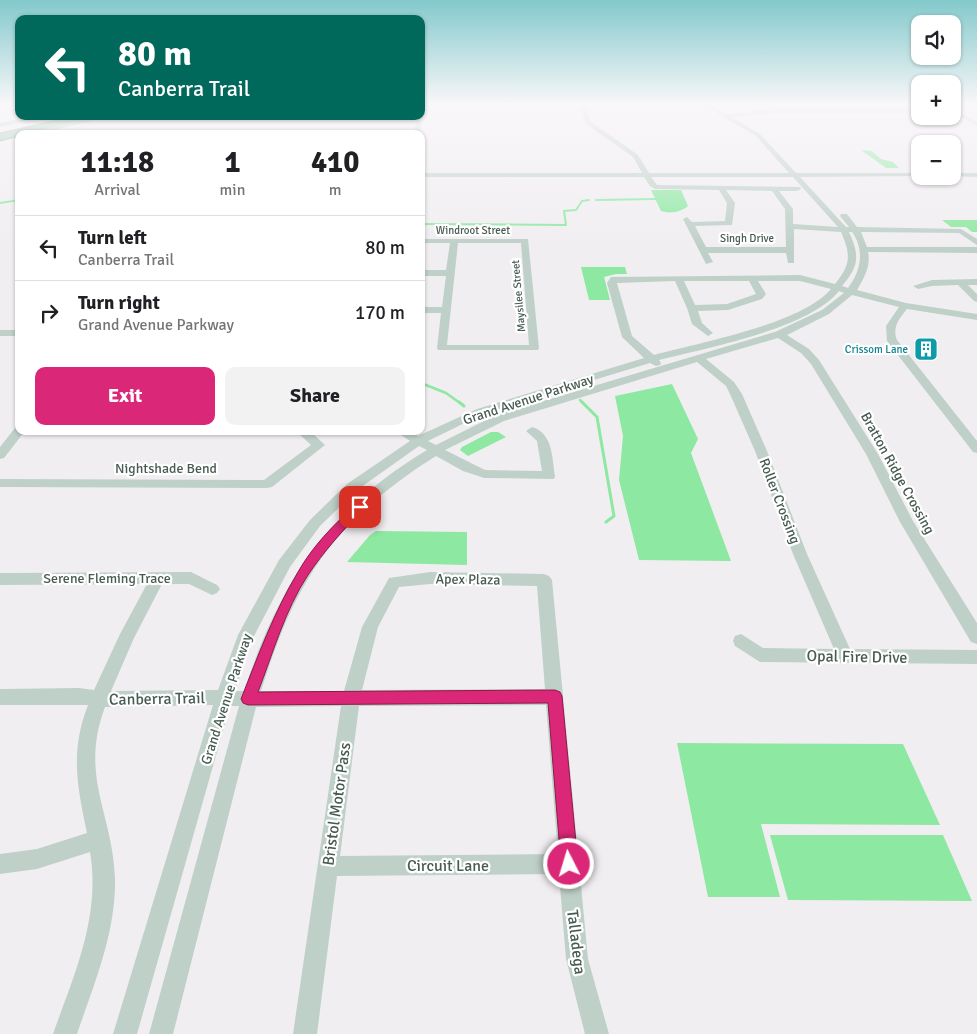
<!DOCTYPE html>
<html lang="en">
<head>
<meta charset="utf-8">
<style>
  body { margin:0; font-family:Signika,sans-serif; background:#f2f2f2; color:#202124; height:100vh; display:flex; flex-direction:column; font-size:19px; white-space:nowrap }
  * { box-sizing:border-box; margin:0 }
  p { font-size:16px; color:#757577 }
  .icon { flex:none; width:28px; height:28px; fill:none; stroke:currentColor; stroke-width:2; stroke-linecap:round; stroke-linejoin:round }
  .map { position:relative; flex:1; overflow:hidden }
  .details { position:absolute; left:15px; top:130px; width:410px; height:305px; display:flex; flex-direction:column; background:#fff; border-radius:10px; box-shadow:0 1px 4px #0004 }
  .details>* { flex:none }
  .hud { position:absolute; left:15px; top:15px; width:410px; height:105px; border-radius:10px; box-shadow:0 1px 4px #0004; background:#00695c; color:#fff; overflow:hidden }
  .controls { position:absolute; left:911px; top:15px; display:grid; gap:10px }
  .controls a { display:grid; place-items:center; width:50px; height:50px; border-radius:10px; background:#fff; box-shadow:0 1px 4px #0004; font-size:25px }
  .pin { position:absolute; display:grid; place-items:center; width:42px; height:42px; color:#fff; margin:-21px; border-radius:10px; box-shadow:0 2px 8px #0006 }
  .me { position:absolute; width:55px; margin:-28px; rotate:355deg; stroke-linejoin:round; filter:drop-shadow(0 0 4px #0008) }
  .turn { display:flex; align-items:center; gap:18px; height:105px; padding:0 20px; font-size:22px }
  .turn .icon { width:65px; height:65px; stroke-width:2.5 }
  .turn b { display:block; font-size:35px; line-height:42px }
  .eta { display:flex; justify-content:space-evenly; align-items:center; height:85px; text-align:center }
  .eta b { font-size:30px; font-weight:700; line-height:35px }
  .cta { display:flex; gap:10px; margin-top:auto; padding:10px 20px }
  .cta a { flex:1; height:58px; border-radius:10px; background:#db2777; color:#fff; font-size:20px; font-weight:700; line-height:58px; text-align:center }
  .cta a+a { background:#f2f2f2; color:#202124 }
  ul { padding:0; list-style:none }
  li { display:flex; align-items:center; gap:15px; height:65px; padding:0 20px; border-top:1px solid #e0e0e0 }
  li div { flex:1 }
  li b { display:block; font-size:19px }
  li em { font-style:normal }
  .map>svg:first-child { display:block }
</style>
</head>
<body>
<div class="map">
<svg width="977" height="1034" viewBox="0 0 977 1034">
  <rect width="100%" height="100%" fill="#f1eef1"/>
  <g fill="#8de8a1">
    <polygon points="861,150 872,151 881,159 893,162 899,168 886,168"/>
    <path d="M651,190H681L688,206C681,212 670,214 661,211Z"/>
    <polygon points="942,220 977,220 977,232 972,232 966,227 951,227"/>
    <polygon points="581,267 625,267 627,274 616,274 604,277 610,300 589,300"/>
    <polygon points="672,384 698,439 691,453 731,561 639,560 619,480 623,436 615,396"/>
    <polygon points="491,432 498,432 506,437 468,456 460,450 462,447"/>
    <polygon points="376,531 467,532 467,565 347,562 370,535"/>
    <polygon points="677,743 903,744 940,825 761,824 780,897 708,897"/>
    <polygon points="770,835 943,835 972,901 788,900"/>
  </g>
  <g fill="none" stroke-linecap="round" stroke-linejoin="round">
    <g stroke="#8de8a1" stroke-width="2">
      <polyline points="596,200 656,199"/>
      <polyline points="0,203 19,200"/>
      <polyline points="421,224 566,225 564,211 576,210 582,201 589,200"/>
    </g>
    <g stroke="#8de8a1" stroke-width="2.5">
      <polyline points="421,383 446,393 460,403"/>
      <polyline points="580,400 583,403"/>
    </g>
    <g stroke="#8de8a1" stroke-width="3">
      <polyline points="459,402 464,406"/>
      <polyline points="582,402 597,417 614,516 606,522"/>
    </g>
    <g stroke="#73a78f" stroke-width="3">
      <polygon id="highway" points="79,116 96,116 0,140 0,134"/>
    </g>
    <g fill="#bfd0c8" fill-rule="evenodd">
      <path d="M578,103H584L591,122L638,155L649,173H789L756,136L699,103H706L727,114L771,109H920V113H771L732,117L760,134L796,173H920V176H923L800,177L846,227H849L840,216L841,214H847L857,227L961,229L977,239V245L959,233L861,232L867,247H977V253L868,252C871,266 864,278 857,290L906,303L977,314V320L907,309C899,319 892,327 897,340L977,441V453L973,452L887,341L886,326L899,307L852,295L829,314L787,335L809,349L819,360L878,454L913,521L977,623V644L971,642L900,522L866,454L811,364L801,353L778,338L706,359L734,382L742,394L767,451L807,554L850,649L977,650V664L760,662L735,646L733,641L735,636L741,634L763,648L834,649L793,554L755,451L730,394L726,386L697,362L504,421L445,450L485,470L542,471L537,441L526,431L532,427C553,433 552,458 555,476L554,479L484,478L463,471L436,456C386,487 338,528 308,579C287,613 273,653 261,691H344L362,627L389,578L430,572L544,574L549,576L552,580L588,959L609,1034H585L566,959L559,874L337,876L317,1034H293L341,706L256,707L173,1034H149L239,706H230L137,1034H113L213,705L105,707C79,777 113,813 115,879C116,933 94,984 77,1034H53C74,975 101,916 90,852L37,869L0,874V854L37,849L87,833C77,786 70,751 88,705H0V689L79,688L94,690L120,634L147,584L0,585V573L191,572L217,585L220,589L217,593L212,595L189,584H162L134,638L111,691L218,690L238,635L279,560L310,520L347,484L410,441L395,431H411L418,436L477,409L644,358L622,337L607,283L611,277L800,275L835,284C851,264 851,255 841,232L794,229V263H788L786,253H708L713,262L706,264L683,219L687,217L692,222L725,221L727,203L719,190L655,189L650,186L644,177H421V173H642L633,157L586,124ZM651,177H793L838,227L793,224V209L779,191H797L801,189L800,187L657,185ZM726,190L772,191L785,209L786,247H706L695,226L732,225L735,203ZM849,232H852C865,250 861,271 848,288L842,286C859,266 860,256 849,232ZM675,281L687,308L692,324L708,336L713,333L702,323L698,311L728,310L762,299L766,294L758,281H800L831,289C802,324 698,343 654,355L632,336L617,283ZM684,281H749L756,294L727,304L695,305ZM839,291L844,293L822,310L775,332L496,415L436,445L428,441L485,413L650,363L656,366L660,365L661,363L659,360C706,348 809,329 839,291ZM419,446L427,450C326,511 280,582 244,691H235L254,636L290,567L320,526L357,490ZM430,584L537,586L545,689L362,690L378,627L399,587ZM546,705L558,854L340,856L359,706Z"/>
      <polygon points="952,107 977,122 977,126 952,112"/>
      <polygon points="421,115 423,116 420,134 414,134 417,116 421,116"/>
      <polygon points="952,173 977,173 977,177 950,176 952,176"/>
      <path d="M421,239H528L539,348L538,350H438L437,348L441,313H421V307H442L446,276H421V270H446L450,243H421ZM458,243H521L529,345H447Z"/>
      <polygon points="977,279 977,285 968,285 977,294 977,302 974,301 958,285 932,286 918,289 913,286 932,280"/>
      <rect x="0" y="330" width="19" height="6"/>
      <polygon points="19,427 19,431 25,431 4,458 0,459 0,447 15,428"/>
      <polygon points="296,431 310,431 325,445 272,487 267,488 0,487 0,479 264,480 311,445"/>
    </g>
    <g fill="#afccbe" fill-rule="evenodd">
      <polygon points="31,116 48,116 0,127 0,123"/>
      <polygon points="96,116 112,116 37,134 20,134"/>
    </g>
    <use href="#highway" fill="#88bba3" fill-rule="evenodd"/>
  </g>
  <linearGradient id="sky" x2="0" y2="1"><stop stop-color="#83c9cc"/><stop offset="0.42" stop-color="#f9f7f9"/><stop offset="1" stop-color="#f9f7f9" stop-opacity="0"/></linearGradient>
  <rect width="977" height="248" fill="url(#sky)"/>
  <path fill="#db2777" stroke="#8e194d" d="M360,503L363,505L365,507L363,510C343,530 324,551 308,575C285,610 273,653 258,692L555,690L560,692L562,696L578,864L575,870L569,872L563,870L561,864L548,703L248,705L243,703L241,699C258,656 274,612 298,572C312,547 334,524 356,505Z"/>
  <defs>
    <g id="building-square" transform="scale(1.25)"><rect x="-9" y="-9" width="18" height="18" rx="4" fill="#0f9aa8" stroke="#fff"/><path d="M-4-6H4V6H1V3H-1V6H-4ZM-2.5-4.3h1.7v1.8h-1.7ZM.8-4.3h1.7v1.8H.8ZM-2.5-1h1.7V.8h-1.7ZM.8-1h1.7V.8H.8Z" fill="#fff"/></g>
  </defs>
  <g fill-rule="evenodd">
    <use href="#building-square" x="926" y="349"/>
  </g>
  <g text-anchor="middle" stroke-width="4.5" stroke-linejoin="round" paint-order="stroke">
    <g font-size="11" fill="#475b51" stroke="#fff">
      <text x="473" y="234">Windroot Street</text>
      <text x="747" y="242">Singh Drive</text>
      <text transform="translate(518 296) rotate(-95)" y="4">Maysilee Street</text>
    </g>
    <g font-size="11" fill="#0d838f" stroke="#fff" text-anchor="end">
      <text x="908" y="353">Crissom Lane</text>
    </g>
    <g font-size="14" fill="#475b51" stroke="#fff">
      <text transform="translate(528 399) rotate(-18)" y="5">Grand Avenue Parkway</text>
      <text x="166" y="473">Nightshade Bend</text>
      <text transform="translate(898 473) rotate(61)" y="5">Bratton Ridge Crossing</text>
      <text transform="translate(780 501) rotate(69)" y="5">Roller Crossing</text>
      <text x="107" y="583">Serene Fleming Trace</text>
      <text transform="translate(468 579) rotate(1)" y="5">Apex Plaza</text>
      <text transform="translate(226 699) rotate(-72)" y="5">Grand Avenue Parkway</text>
    </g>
    <g font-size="16" fill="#475b51" stroke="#fff">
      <text transform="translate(857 656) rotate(1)" y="6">Opal Fire Drive</text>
      <text transform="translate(157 698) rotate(-1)" y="6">Canberra Trail</text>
      <text transform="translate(336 804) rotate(-82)" y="6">Bristol Motor Pass</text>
      <text x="448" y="871">Circuit Lane</text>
      <text transform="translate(577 942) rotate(83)" y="6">Talladega</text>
    </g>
  </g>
</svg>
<div class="controls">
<a><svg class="icon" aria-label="sound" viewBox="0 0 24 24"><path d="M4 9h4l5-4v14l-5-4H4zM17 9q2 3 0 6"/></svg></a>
<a>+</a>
<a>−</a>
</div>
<div class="pin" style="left:360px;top:507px;background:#d93025"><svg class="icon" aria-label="arrive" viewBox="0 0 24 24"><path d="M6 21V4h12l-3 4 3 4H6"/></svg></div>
<svg class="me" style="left:569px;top:864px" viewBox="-20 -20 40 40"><circle r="17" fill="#db2777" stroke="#fff" stroke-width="3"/><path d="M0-11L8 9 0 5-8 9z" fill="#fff"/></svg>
<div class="hud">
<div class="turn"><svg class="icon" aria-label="left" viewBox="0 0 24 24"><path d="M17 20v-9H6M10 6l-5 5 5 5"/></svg><div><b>80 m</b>Canberra Trail</div></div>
</div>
<section class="details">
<div class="eta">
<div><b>11:18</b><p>Arrival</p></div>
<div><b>1</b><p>min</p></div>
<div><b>410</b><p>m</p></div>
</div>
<ul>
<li><svg class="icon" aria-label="left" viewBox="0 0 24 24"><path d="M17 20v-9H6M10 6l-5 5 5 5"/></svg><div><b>Turn left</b><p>Canberra Trail</p></div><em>80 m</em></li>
<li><svg class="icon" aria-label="right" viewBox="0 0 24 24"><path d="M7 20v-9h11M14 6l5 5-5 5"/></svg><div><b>Turn right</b><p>Grand Avenue Parkway</p></div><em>170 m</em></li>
</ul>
<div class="cta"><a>Exit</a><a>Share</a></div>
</section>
</div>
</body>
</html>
